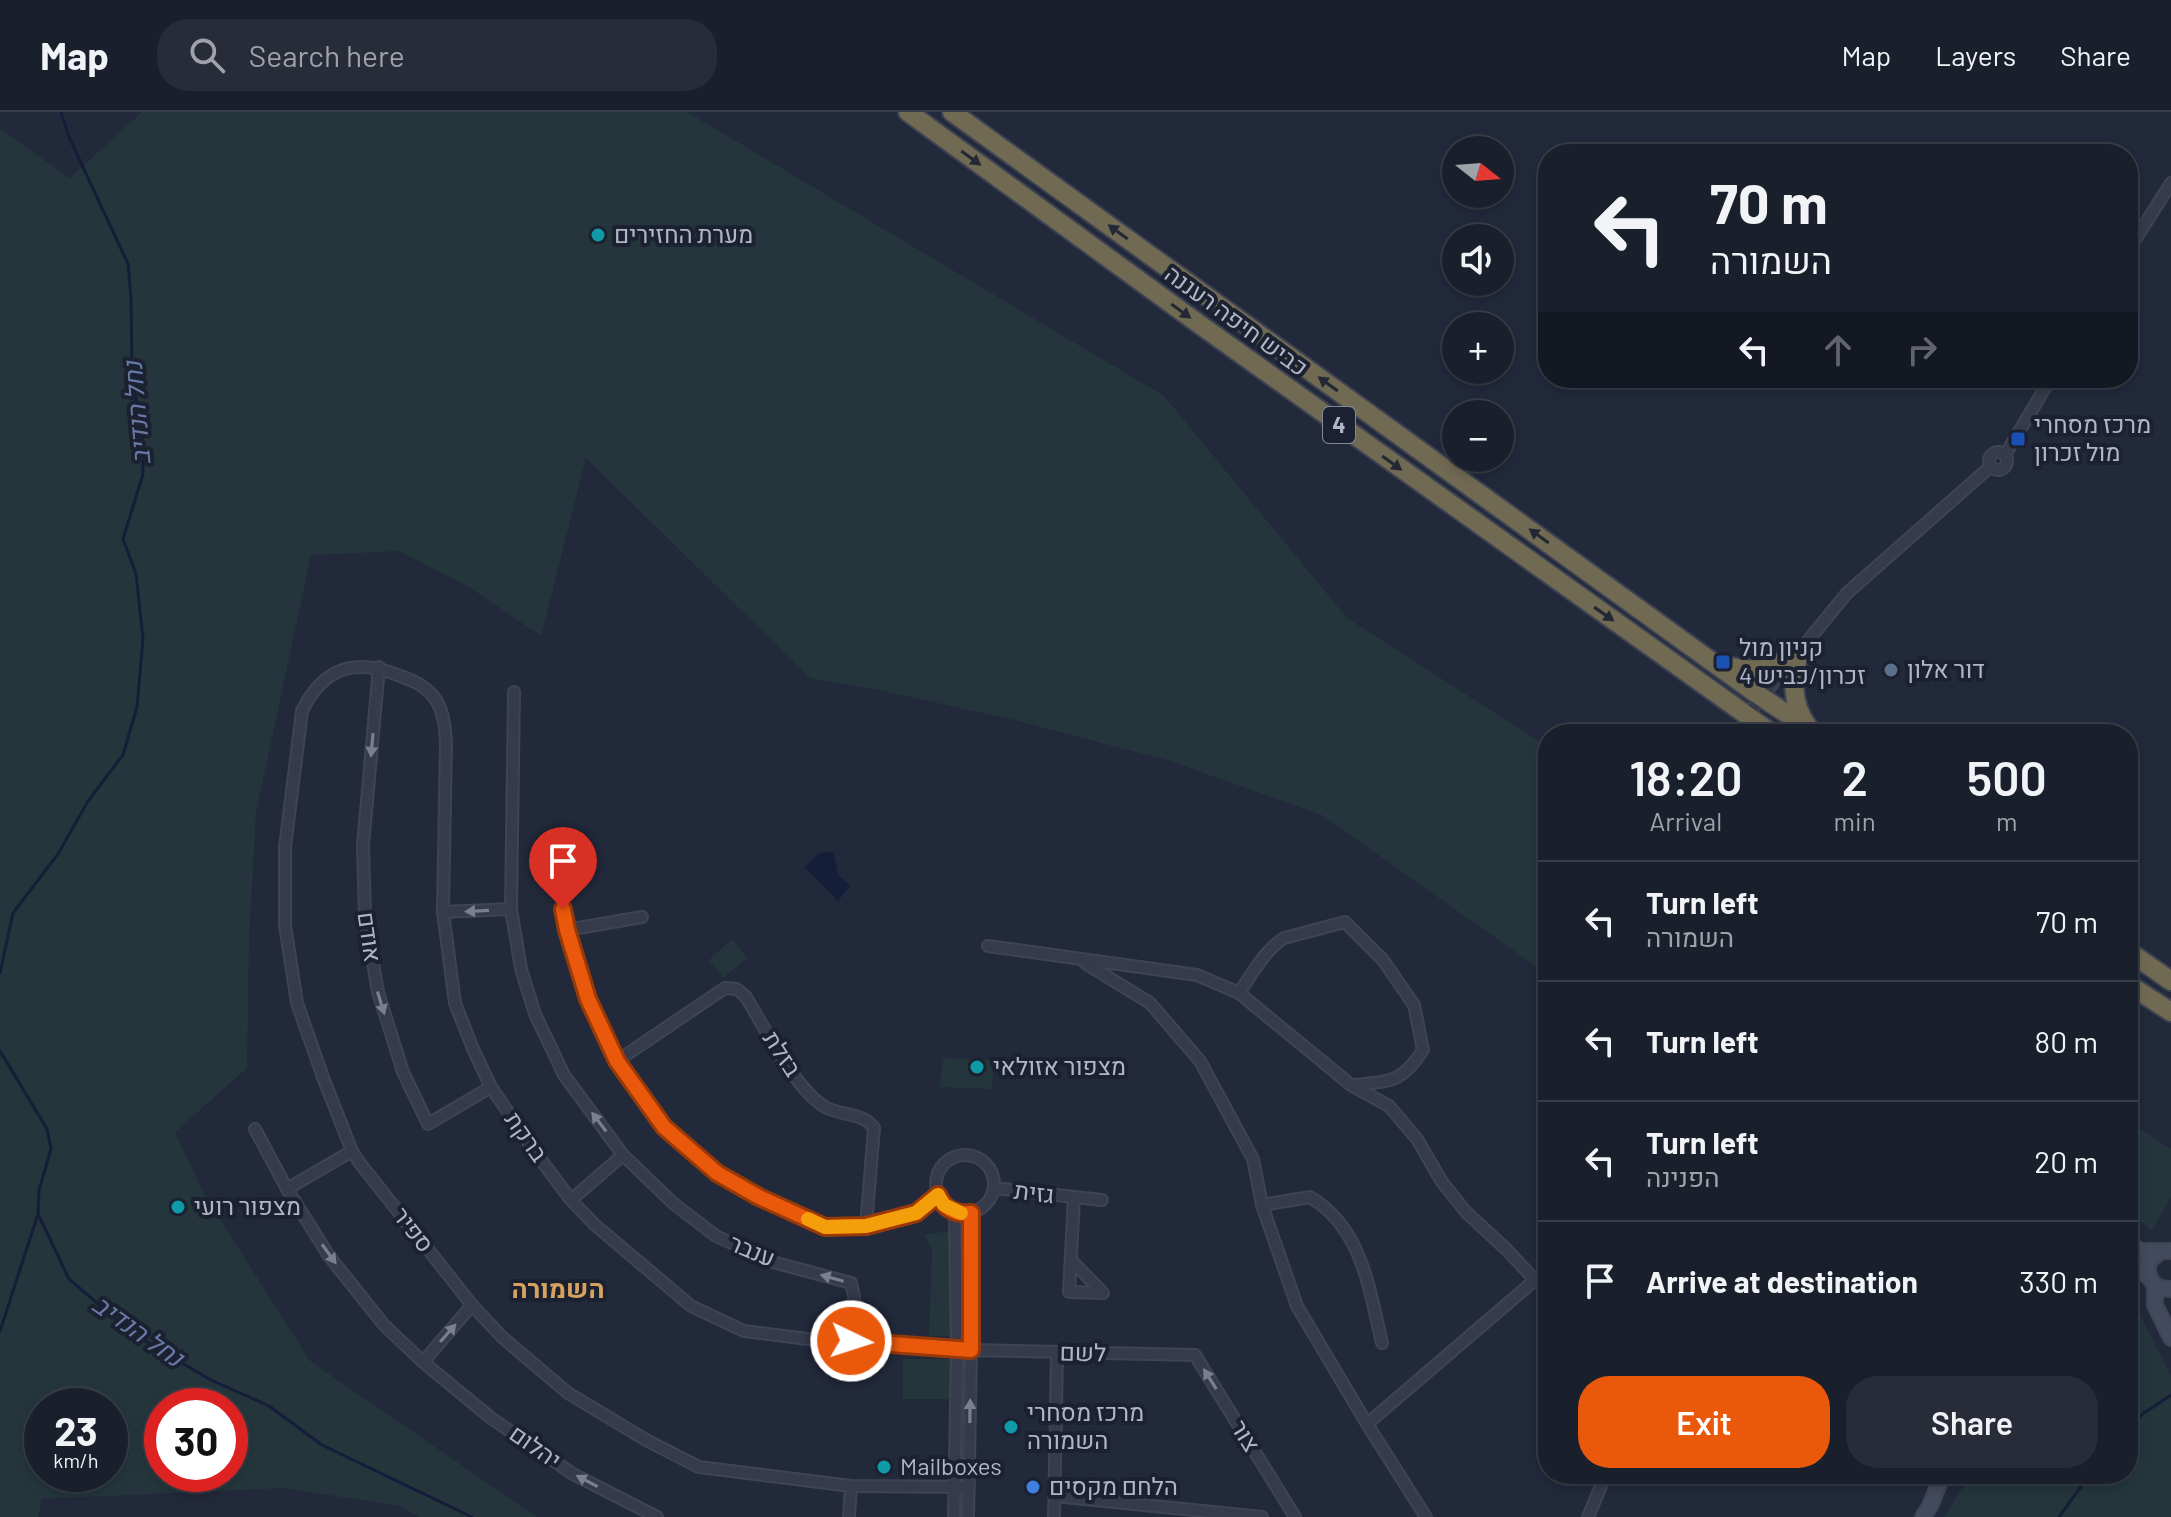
<!DOCTYPE html>
<html lang="en">
<head>
<meta charset="utf-8">
<style>
  body { margin:0; font-family:Barlow,Heebo,sans-serif; background:#272c38; color:#f1f3f6; height:100vh; display:flex; flex-direction:column; font-size:30px; white-space:nowrap }
  * { box-sizing:border-box; margin:0 }
  p { font-size:26px; color:#9fa2a9 }
  .icon { flex:none; width:44px; height:44px; fill:none; stroke:currentColor; stroke-width:2; stroke-linecap:round; stroke-linejoin:round }
  .map { position:relative; flex:1; overflow:hidden }
  .details { position:absolute; left:1538px; top:612px; width:600px; height:760px; display:flex; flex-direction:column; background:#1a1f2c; border-radius:32px; box-shadow:0 4px 12px #0003,0 0 0 2px #383d48 }
  .details>* { flex:none }
  .guide { position:absolute; left:1538px; top:32px; width:600px; height:244px; border-radius:32px; box-shadow:0 4px 12px #0003,0 0 0 2px #383d48; background:#1a1f2c; color:#f1f3f6; overflow:hidden }
  .needle { width:52px; rotate:107deg }
  .fabs { position:absolute; left:1442px; top:24px; display:grid; gap:16px }
  .fabs a { display:grid; place-items:center; width:72px; height:72px; border-radius:50%; background:#1a1f2c; box-shadow:0 4px 12px #0003,0 0 0 2px #383d48; font-size:40px }
  .speed { position:absolute; left:24px; top:1276px; display:flex; gap:16px; font-size:40px; font-weight:700; text-align:center }
  .speed>* { display:grid; place-content:center; width:104px; height:104px; border-radius:50%; background:#1a1f2c; box-shadow:0 4px 12px #0003,0 0 0 2px #383d48; line-height:1 }
  .speed small { font-size:20px; font-weight:400 }
  .speed .limit { border:12px solid #d22; background:#fff; color:#111 }
  .pin { position:absolute; display:grid; place-items:center; width:68px; height:68px; color:#fff; margin:-82px -34px; border-radius:50% 50% 50% 0; rotate:-45deg; box-shadow:0 0 8px #0007 }
  .pin .icon { rotate:45deg }
  .me { position:absolute; width:88px; margin:-44px; rotate:94deg; stroke-linejoin:round; filter:drop-shadow(0 0 6px #0008) }
  .turn { display:flex; align-items:center; gap:28px; height:168px; padding:0 40px; font-size:36px }
  .turn .icon { width:104px; height:104px; stroke-width:2.5 }
  .turn b { display:block; font-size:56px; line-height:68px }
  .lanes { display:flex; align-items:center; height:76px; padding:0 40px; background:#0003; justify-content:center; gap:40px; direction:ltr }
  .lanes .off { opacity:.35 }
  .eta { display:flex; justify-content:space-evenly; align-items:center; height:136px; text-align:center }
  .eta b { font-size:48px; font-weight:600; line-height:56px }
  .action { display:flex; gap:16px; margin-top:auto; padding:16px 40px }
  .action a { flex:1; height:92px; border-radius:32px; background:#ea580c; color:#fff; font-size:32px; font-weight:600; line-height:92px; text-align:center }
  .action a+a { background:#272c38; color:#f1f3f6 }
  ul { padding:0; list-style:none }
  li { display:flex; align-items:center; gap:24px; height:120px; padding:0 40px; border-top:2px solid #383d48 }
  li div { flex:1 }
  li b { display:block; font-size:30px }
  li em { font-style:normal }
  header { display:flex; align-items:center; gap:48px; box-sizing:border-box; height:112px; padding:0 40px; background:#1a1f2c; border-bottom:2px solid #383d48 }
  header strong { font-size:38px }
  nav { display:flex; gap:44px; margin-inline-start:auto; font-size:28px }
  .search { width:560px; height:72px; background:#272c38; display:flex; align-items:center; gap:20px; box-sizing:border-box; padding:0 28px; border-radius:32px; color:#9fa2a9; font-size:30px }
  .map>svg:first-child { display:block }
</style>
</head>
<body>
<header>
<strong>Map</strong>
<div class="search"><svg class="icon" aria-label="search" viewBox="0 0 24 24"><circle cx="10" cy="10" r="6"/><path d="M15 15l6 6"/></svg>Search here</div>
<nav><a>Map</a><a>Layers</a><a>Share</a></nav>
</header>
<div class="map">
<svg width="2171" height="1405" viewBox="0 0 2171 1405">
  <rect width="100%" height="100%" fill="#22293b"/>
  <g fill="#24363c" fill-rule="evenodd">
    <path d="M142,0H687L1164,284L1347,506L1548,635V863L1322,703L1167,648L1010,607L874,577L810,566L586,346L541,524L469,475L399,439L311,443L256,701L249,828L247,956L175,1020L204,1082L310,1249L537,1405H420L400,1394L284,1376L42,1387L38,1405H0V17L70,66ZM42,1294H110V1362H42ZM162,1294H230V1362H162Z"/>
    <polygon points="732,827 747,846 723,866 709,848"/>
    <polygon points="943,946 994,948 992,977 940,975"/>
    <polygon points="2128,1009 2171,1037 2171,1085 2152,1118 2128,1100"/>
    <polygon points="955,1118 952,1224 929,1224 932,1137 924,1123"/>
    <polygon points="2128,1179 2171,1264 2171,1405 1944,1405 1971,1362 2128,1362"/>
    <rect x="903" y="1247" width="50" height="40"/>
  </g>
  <polygon fill="#151e39" points="833,739 838,762 850,774 838,789 805,755 820,741"/>
  <g fill="none" stroke-linecap="round" stroke-linejoin="round">
    <g stroke="#151e39" stroke-width="3">
      <polyline points="0,861 13,801 58,742 88,689 123,643 137,595 143,527 136,462 123,427 143,362 143,332 132,262 131,186 128,152 69,25 61,0"/>
      <polyline points="0,939 47,1017 51,1037 39,1078 38,1102 69,1167 132,1221 209,1267 269,1294 322,1333 472,1405"/>
      <polyline points="0,1219 37,1105"/>
      <polyline points="2128,1316 2144,1301 2171,1283"/>
      <polyline points="2059,1405 2090,1362"/>
    </g>
    <g stroke="#3f4454" stroke-width="14">
      <g id="street">
        <polyline points="2128,139 2171,71"/>
        <circle cx="1998" cy="349" r="9"/>
        <polyline points="2005,343 2051,266"/>
        <polyline points="379,555 363,733 365,805 378,880 403,960 428,1012 491,975"/>
        <polyline points="514,580 511,797 521,857 535,902 564,963 623,1043 674,1092 716,1124 773,1150 851,1171 854,1184 851,1229"/>
        <polyline points="1747,603 1847,481 1990,355"/>
        <polyline points="563,797 567,818 588,887 617,949 664,1015 717,1061 759,1085 825,1115 866,1114 916,1101 938,1083"/>
        <polyline points="443,800 511,797"/>
        <polyline points="567,818 642,805"/>
        <polyline points="988,834 1197,863 1239,881 1351,973 1389,994 1417,1027 1442,1070 1466,1100 1507,1138 1535,1168 1548,1177"/>
        <polyline points="1085,851 1150,891 1200,949 1253,1047 1262,1093"/>
        <path d="M1239,881C1252,862 1264,839 1284,826L1345,810L1383,848L1414,893L1423,938C1401,972 1390,969 1353,973"/>
        <path d="M617,949L725,876L737,877L746,885C764,915 795,977 825,995C841,1004 863,1000 874,1016L866,1114"/>
        <polyline points="255,1017 287,1077 329,1144 384,1213 423,1250 491,1306 573,1362 657,1405"/>
        <circle cx="965" cy="1072" r="29"/>
        <polyline points="994,1076 1102,1088"/>
        <polyline points="287,1077 352,1039"/>
        <polyline points="571,1088 623,1043"/>
        <polyline points="1071,1148 1103,1181 1069,1180 1074,1086"/>
        <path d="M1382,1231C1369,1176 1362,1116 1310,1085L1262,1093L1297,1194L1367,1312L1426,1405"/>
        <polyline points="423,1250 472,1193"/>
        <polyline points="1367,1312 1535,1168 1548,1159"/>
        <path d="M969,1375L851,1374L699,1355L646,1328L568,1281L503,1226L472,1193L359,1050L352,1039L324,968L297,891L285,813V735L302,599C324,554 356,546 400,564C415,569 427,575 436,588C444,601 445,616 446,631L443,800L455,891L473,937L491,975L535,1040L571,1088L595,1113L691,1194L744,1219L808,1227L971,1238L1195,1243L1295,1405"/>
        <polyline points="1054,1384 1262,1405"/>
        <polyline points="849,1405 851,1374"/>
        <polyline points="954,1405 957,1237 955,1100"/>
        <polyline points="968,1405 971,1238 971,1101"/>
        <polyline points="1054,1405 1057,1241"/>
        <polyline points="1588,1405 1606,1362"/>
      </g>
    </g>
    <g stroke="#3f4454" stroke-width="18">
      <g id="secondary">
        <polyline points="2128,1133 2143,1139 2171,1139"/>
        <path d="M2161,1139L2149,1149C2145,1166 2154,1178 2171,1177"/>
        <polyline points="2128,1150 2149,1165"/>
        <polyline points="2155,1173 2155,1193 2171,1226"/>
        <polyline points="1923,1405 1930,1394 1943,1362"/>
      </g>
    </g>
    <g stroke="#3e4353" stroke-width="22">
      <g id="highway">
        <polyline points="908,0 1199,212 1773,622"/>
        <polyline points="952,0 1751,578 1817,622"/>
        <path d="M1799,539C1793,567 1790,590 1808,615"/>
        <path d="M1720,553C1755,560 1770,561 1799,539"/>
        <polyline points="2128,839 2171,869"/>
        <polyline points="2128,872 2171,900"/>
      </g>
    </g>
    <use href="#street" stroke="#363b4b" stroke-width="10"/>
    <use href="#secondary" stroke="#444a5e" stroke-width="14"/>
    <use href="#highway" stroke="#716a53" stroke-width="18"/>
  </g>
  <defs><path id="oneway-solid" d="M-6-.8H1V-3.2L6.5 0L1 3.2V.8H-6Z" transform="scale(2)"/></defs>
  <g fill="#242834">
    <use href="#oneway-solid" transform="translate(971 46) rotate(36)"/>
    <use href="#oneway-solid" transform="translate(1118 120) rotate(-144)"/>
    <use href="#oneway-solid" transform="translate(1181 199) rotate(36)"/>
    <use href="#oneway-solid" transform="translate(1328 272) rotate(-144)"/>
    <use href="#oneway-solid" transform="translate(1392 351) rotate(36)"/>
    <use href="#oneway-solid" transform="translate(1539 424) rotate(-144)"/>
    <use href="#oneway-solid" transform="translate(1604 502) rotate(35)"/>
  </g>
  <g fill="#7a7f8f">
    <use href="#oneway-solid" transform="translate(372 633) rotate(95)"/>
    <use href="#oneway-solid" transform="translate(477 799) rotate(177)"/>
    <use href="#oneway-solid" transform="translate(381 891) rotate(73)"/>
    <use href="#oneway-solid" transform="translate(599 1010) rotate(-127)"/>
    <use href="#oneway-solid" transform="translate(329 1142) rotate(54)"/>
    <use href="#oneway-solid" transform="translate(832 1166) rotate(-164)"/>
    <use href="#oneway-solid" transform="translate(448 1221) rotate(-49)"/>
    <use href="#oneway-solid" transform="translate(1210 1267) rotate(-122)"/>
    <use href="#oneway-solid" transform="translate(970 1299) rotate(-89)"/>
    <use href="#oneway-solid" transform="translate(587 1369) rotate(-152)"/>
  </g>
  <g fill="none" stroke-linecap="round" stroke-linejoin="round">
    <g stroke="#983908" stroke-width="20">
      <path id="route" d="M563,797L567,818L588,887L617,949L664,1015L717,1061L759,1085L825,1115L866,1114L916,1101L938,1083C944,1097 956,1103 971,1101V1238L851,1229"/>
    </g>
    <use href="#route" stroke="#ea580c" stroke-width="14"/>
    <polyline stroke="#f59e0b" stroke-width="14" points="808,1107 825,1115 866,1114 916,1101 938,1083 944,1093 961,1101"/>
  </g>
  <g fill="#0f9aa8" stroke="#1b2130" stroke-width="3">
    <circle cx="598" cy="123" r="8"/>
    <circle cx="977" cy="955" r="8"/>
    <circle cx="178" cy="1095" r="8"/>
    <circle cx="1011" cy="1315" r="8"/>
    <circle cx="884" cy="1355" r="8"/>
  </g>
  <g fill="#1a4fb4" stroke="#1b2130" stroke-width="3">
    <rect x="2010" y="319" width="16" height="16" rx="4"/>
    <rect x="1715" y="542" width="16" height="16" rx="4"/>
  </g>
  <circle fill="#5c6f8a" stroke="#1b2130" stroke-width="3" cx="1891" cy="558" r="8"/>
  <circle fill="#3f7fe0" stroke="#1b2130" stroke-width="3" cx="1033" cy="1375" r="8"/>
  <g text-anchor="middle" stroke-width="8" stroke-linejoin="round" paint-order="stroke">
    <rect fill="#1b2130" stroke="#84899a" stroke-width="2" x="1323" y="295" width="32" height="36" rx="6"/>
    <g font-size="22" font-weight="bold" fill="#b1b6c7">
      <text x="1339" y="321">4</text>
    </g>
    <g font-size="24" fill="#b1b6c7" stroke="#1b2130" text-anchor="start">
      <text x="614" y="131">מערת החזירים</text>
      <text x="2034" y="321">מרכז מסחרי<tspan x="2034" dy="28">מול זכרון</tspan></text>
      <text x="1739" y="544">קניון מול<tspan x="1739" dy="28">זכרון/כביש 4</tspan></text>
      <text x="1907" y="566">דור אלון</text>
      <text x="993" y="963">מצפור אזולאי</text>
      <text x="194" y="1103">מצפור רועי</text>
      <text x="1027" y="1309">מרכז מסחרי<tspan x="1027" dy="28">השמורה</tspan></text>
      <text x="900" y="1363">Mailboxes</text>
      <text x="1049" y="1383">הלחם מקסים</text>
    </g>
    <g font-size="24" fill="#b1b6c7" stroke="#1b2130">
      <text transform="translate(1236 209) rotate(36)" y="8">כביש חיפה רעננה</text>
      <text transform="translate(369 825) rotate(82)" y="8">אודם</text>
      <text transform="translate(782 942) rotate(57)" y="8">בזלת</text>
      <text transform="translate(526 1025) rotate(55)" y="8">ברקת</text>
      <text transform="translate(1034 1081) rotate(7)" y="8">גזית</text>
      <text transform="translate(413 1118) rotate(52)" y="8">ספיר</text>
      <text transform="translate(752 1139) rotate(23)" y="8">ענבר</text>
      <text transform="translate(1083 1241) rotate(1)" y="8">לשם</text>
      <text transform="translate(1245 1324) rotate(58)" y="8">צור</text>
      <text transform="translate(535 1335) rotate(35)" y="8">יהלום</text>
    </g>
    <g font-size="26" font-style="italic" fill="#697aa7" stroke="#1b2130">
      <text transform="translate(137 301) rotate(-95)" y="9">נחל הנדיב</text>
      <text transform="translate(138 1219) rotate(35)" y="9">נחל הנדיב</text>
    </g>
    <g font-size="26" font-weight="bold" fill="#d5a35e" stroke="#1b2130">
      <text x="558" y="1186">השמורה</text>
    </g>
  </g>
</svg>
<div class="fabs">
<a><svg class="needle" viewBox="-14 -14 28 28"><path d="M0-13l5 13h-10z" fill="#e53935"/><path d="M0 13l5-13h-10z" fill="#9fa2a9"/></svg></a>
<a><svg class="icon" aria-label="sound" viewBox="0 0 24 24"><path d="M4 9h4l5-4v14l-5-4H4zM17 9q2 3 0 6"/></svg></a>
<a>+</a>
<a>−</a>
</div>
<div class="speed"><div>23<small>km/h</small></div><div class="limit">30</div></div>
<div class="pin" style="left:563px;top:797px;background:#d93025"><svg class="icon" aria-label="arrive" viewBox="0 0 24 24"><path d="M6 21V4h12l-3 4 3 4H6"/></svg></div>
<svg class="me" style="left:851px;top:1229px" viewBox="-20 -20 40 40"><circle r="17" fill="#ea580c" stroke="#fff" stroke-width="3"/><path d="M0-11L8 9 0 5-8 9z" fill="#fff"/></svg>
<div class="guide">
<div class="turn"><svg class="icon" aria-label="left" viewBox="0 0 24 24"><path d="M17 20v-9H6M10 6l-5 5 5 5"/></svg><div><b>70 m</b>השמורה</div></div>
<div class="lanes"><svg class="icon" aria-label="left" viewBox="0 0 24 24"><path d="M17 20v-9H6M10 6l-5 5 5 5"/></svg><svg class="icon off" aria-label="ahead" viewBox="0 0 24 24"><path d="M12 20V5M6 11l6-6 6 6"/></svg><svg class="icon off" aria-label="right" viewBox="0 0 24 24"><path d="M7 20v-9h11M14 6l5 5-5 5"/></svg></div>
</div>
<section class="details">
<div class="eta">
<div><b>18:20</b><p>Arrival</p></div>
<div><b>2</b><p>min</p></div>
<div><b>500</b><p>m</p></div>
</div>
<ul>
<li><svg class="icon" aria-label="left" viewBox="0 0 24 24"><path d="M17 20v-9H6M10 6l-5 5 5 5"/></svg><div><b>Turn left</b><p>השמורה</p></div><em>70 m</em></li>
<li><svg class="icon" aria-label="left" viewBox="0 0 24 24"><path d="M17 20v-9H6M10 6l-5 5 5 5"/></svg><div><b>Turn left</b></div><em>80 m</em></li>
<li><svg class="icon" aria-label="left" viewBox="0 0 24 24"><path d="M17 20v-9H6M10 6l-5 5 5 5"/></svg><div><b>Turn left</b><p>הפנינה</p></div><em>20 m</em></li>
<li><svg class="icon" aria-label="arrive" viewBox="0 0 24 24"><path d="M6 21V4h12l-3 4 3 4H6"/></svg><div><b>Arrive at destination</b></div><em>330 m</em></li>
</ul>
<div class="action"><a>Exit</a><a>Share</a></div>
</section>
</div>
</body>
</html>
